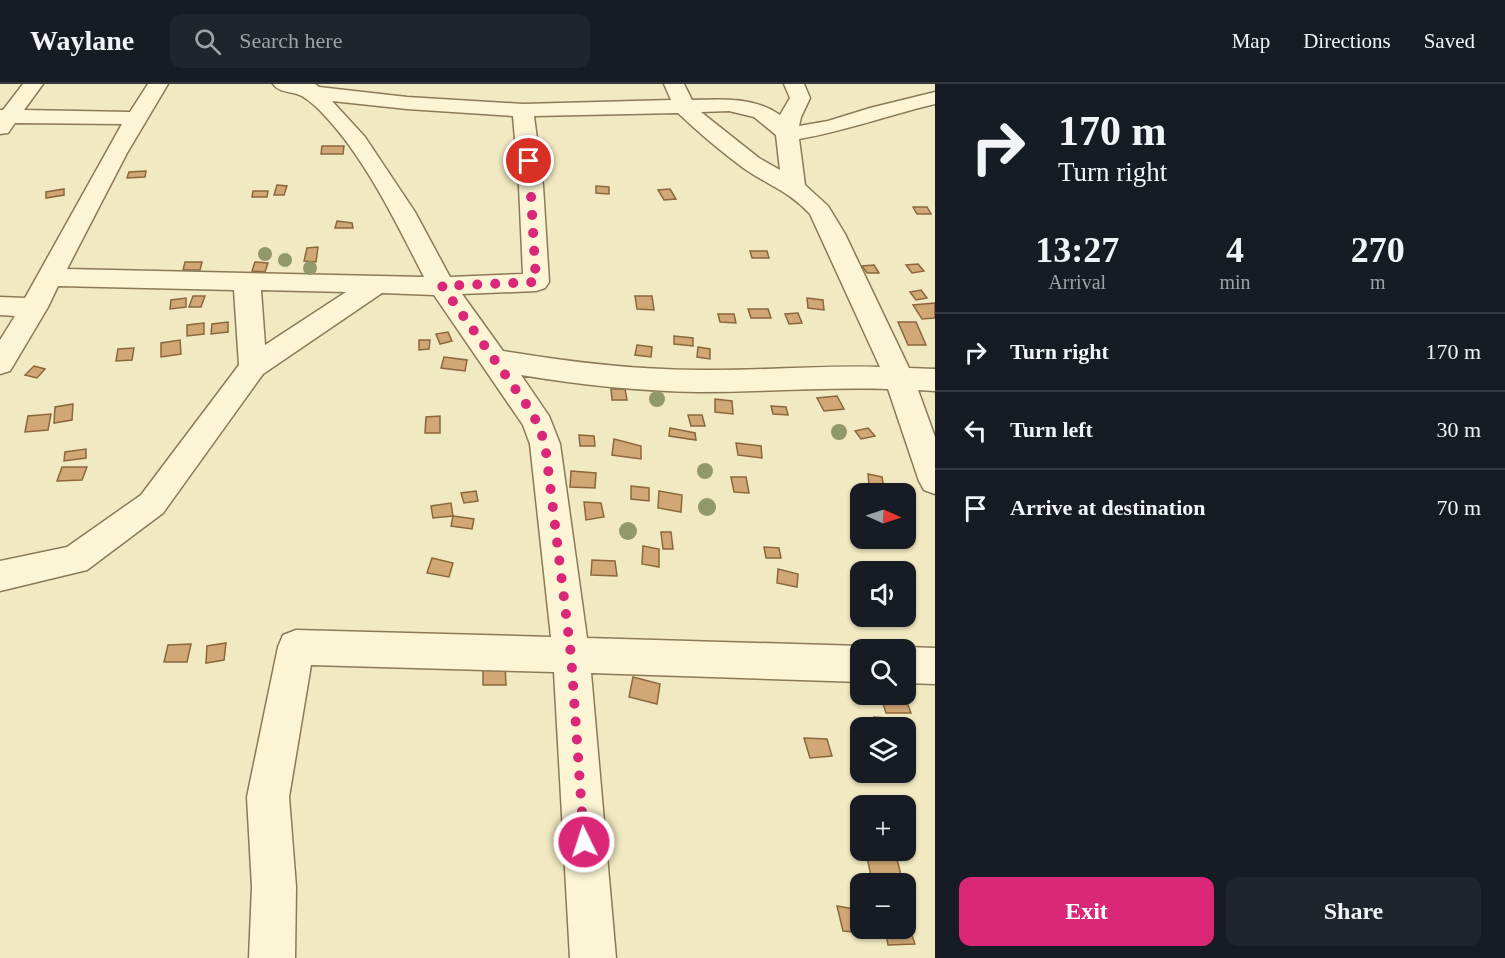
<!DOCTYPE html>
<html lang="en">
<head>
<meta charset="utf-8">
<style>
  body { margin:0; font-family:"Times New Roman",serif; background:#20242c; color:#f1f3f6; height:100vh; display:flex; flex-direction:column; font-size:22px; white-space:nowrap }
  * { box-sizing:border-box; margin:0 }
  p { font-size:20px; color:#9ea1a6 }
  .icon { flex:none; width:33px; height:33px; fill:none; stroke:currentColor; stroke-width:2; stroke-linecap:round; stroke-linejoin:round }
  .map { position:relative; flex:1; overflow:hidden }
  .sheet { display:flex; flex-direction:column; background:#171b24; width:570px }
  .sheet>* { flex:none }
  .banner { background:#171b24; color:#f1f3f6; overflow:hidden }
  .needle { width:39px; rotate:93deg }
  .controls { position:absolute; left:850px; top:399px; display:grid; gap:12px }
  .controls a { display:grid; place-items:center; width:66px; height:66px; border-radius:12px; background:#171b24; box-shadow:0 2px 4px #0004; font-size:30px }
  .pin { position:absolute; display:grid; place-items:center; width:51px; height:51px; color:#fff; margin:-26px; border:3px solid #fff; border-radius:50%; box-shadow:0 2px 6px #0007 }
  .me { position:absolute; width:66px; margin:-33px; rotate:356deg; stroke-linejoin:round; filter:drop-shadow(0 0 4px #0008) }
  .turn { display:flex; align-items:center; gap:21px; height:126px; padding:0 24px; font-size:27px }
  .turn .icon { width:78px; height:78px; stroke-width:2.5 }
  .turn b { display:block; font-size:42px; line-height:51px }
  .eta { display:flex; justify-content:space-evenly; align-items:center; height:102px; text-align:center }
  .eta b { font-size:36px; font-weight:700; line-height:42px }
  .cta { display:flex; gap:12px; margin-top:auto; padding:12px 24px }
  .cta a { flex:1; height:69px; border-radius:12px; background:#db2777; color:#fff; font-size:24px; font-weight:700; line-height:69px; text-align:center }
  .cta a+a { background:#20242c; color:#f1f3f6 }
  ul { padding:0; list-style:none }
  li { display:flex; align-items:center; gap:18px; height:78px; padding:0 24px; border-top:2px solid #363941 }
  li div { flex:1 }
  li b { display:block; font-size:22px }
  li em { font-style:normal }
  header { display:flex; align-items:center; gap:36px; box-sizing:border-box; height:84px; padding:0 30px; background:#171b24; border-bottom:2px solid #363941 }
  header strong { font-size:28px }
  nav { display:flex; gap:33px; margin-inline-start:auto; font-size:21px }
  .search { width:420px; height:54px; background:#20242c; display:flex; align-items:center; gap:15px; box-sizing:border-box; padding:0 21px; border-radius:12px; color:#9ea1a6; font-size:22px }
  main { display:flex; flex:1; min-height:0 }
  .map>svg:first-child { display:block }
</style>
</head>
<body>
<header>
<strong>Waylane</strong>
<div class="search"><svg class="icon" aria-label="search" viewBox="0 0 24 24"><circle cx="10" cy="10" r="6"/><path d="M15 15l6 6"/></svg>Search here</div>
<nav><a>Map</a><a>Directions</a><a>Saved</a></nav>
</header>
<main>
<div class="map">
<svg width="935" height="874" viewBox="0 0 935 874">
  <rect width="100%" height="100%" fill="#f1e9c1"/>
  <g fill="#d1a875" stroke="#8c673c" stroke-width="1.5">
    <polygon points="322,62 344,62 343,70 321,70"/>
    <polygon points="146,87 145,93 127,94 129,88"/>
    <polygon points="277,101 287,102 284,111 274,111"/>
    <polygon points="596,102 609,103 609,110 596,109"/>
    <polygon points="64,105 64,111 46,114 46,108"/>
    <polygon points="670,105 676,115 664,116 658,106"/>
    <polygon points="253,107 268,107 267,113 252,113"/>
    <polygon points="913,123 927,123 931,130 917,130"/>
    <polygon points="337,137 352,139 353,144 335,144"/>
    <polygon points="318,163 316,178 304,177 307,164"/>
    <polygon points="750,167 767,167 769,174 752,174"/>
    <polygon points="185,178 202,178 200,186 183,186"/>
    <polygon points="255,178 268,179 265,188 252,187"/>
    <polygon points="918,180 924,187 912,189 906,181"/>
    <polygon points="874,181 879,189 867,189 862,182"/>
    <polygon points="921,206 927,214 916,216 910,208"/>
    <polygon points="193,212 205,212 201,223 189,223"/>
    <polygon points="635,212 652,212 654,226 637,225"/>
    <polygon points="186,214 186,223 170,225 171,216"/>
    <polygon points="807,214 823,216 824,226 808,224"/>
    <polygon points="935,219 935,234 922,235 913,221"/>
    <polygon points="748,225 768,225 771,234 751,234"/>
    <polygon points="798,229 802,239 789,240 785,230"/>
    <polygon points="718,230 734,230 736,239 720,238"/>
    <polygon points="228,238 228,248 211,250 212,240"/>
    <polygon points="898,238 916,238 926,261 908,261"/>
    <polygon points="204,239 204,250 187,252 187,241"/>
    <polygon points="448,248 452,257 440,260 436,250"/>
    <polygon points="674,252 693,254 693,262 674,260"/>
    <polygon points="180,256 181,270 161,273 161,259"/>
    <polygon points="419,256 430,256 429,265 419,266"/>
    <polygon points="637,261 652,263 651,273 635,271"/>
    <polygon points="698,263 710,265 710,275 697,273"/>
    <polygon points="134,264 132,276 116,277 118,265"/>
    <polygon points="444,273 467,276 465,287 441,284"/>
    <polygon points="34,282 45,285 37,294 25,291"/>
    <polygon points="611,305 625,305 627,316 612,316"/>
    <polygon points="837,312 844,325 824,327 817,314"/>
    <polygon points="715,315 732,317 733,330 715,328"/>
    <polygon points="73,320 72,336 54,339 55,323"/>
    <polygon points="771,322 786,323 788,331 773,330"/>
    <polygon points="51,330 48,346 25,348 28,332"/>
    <polygon points="688,331 702,331 705,342 691,342"/>
    <polygon points="440,332 440,349 425,349 426,333"/>
    <polygon points="670,344 695,349 696,356 669,352"/>
    <polygon points="868,344 875,352 861,355 855,347"/>
    <polygon points="579,351 594,352 595,362 580,362"/>
    <polygon points="614,355 641,362 641,375 612,371"/>
    <polygon points="736,359 761,362 762,374 738,371"/>
    <polygon points="86,365 86,374 64,377 65,368"/>
    <polygon points="62,383 87,383 82,396 57,397"/>
    <polygon points="571,387 596,389 595,404 570,403"/>
    <polygon points="868,390 882,393 884,404 869,401"/>
    <polygon points="731,393 746,393 749,409 734,408"/>
    <polygon points="631,402 649,404 649,417 631,415"/>
    <polygon points="476,407 478,417 464,419 461,409"/>
    <polygon points="659,407 682,411 681,428 658,424"/>
    <polygon points="584,418 601,419 604,433 586,436"/>
    <polygon points="451,419 453,432 433,434 431,422"/>
    <polygon points="453,432 474,435 472,445 451,442"/>
    <polygon points="661,448 671,448 673,465 663,465"/>
    <polygon points="643,462 659,465 659,483 642,480"/>
    <polygon points="764,463 779,464 781,474 766,474"/>
    <polygon points="432,474 453,479 449,493 427,489"/>
    <polygon points="592,476 615,477 617,492 591,491"/>
    <polygon points="891,479 906,480 910,491 906,491 906,488 893,488"/>
    <polygon points="778,485 798,490 797,503 777,499"/>
    <polygon points="226,559 224,576 206,579 207,562"/>
    <polygon points="191,560 187,578 164,578 168,561"/>
    <polygon points="483,582 505,582 506,601 483,601"/>
    <polygon points="633,593 660,600 657,620 629,613"/>
    <polygon points="880,610 904,610 911,629 886,629"/>
    <polygon points="874,633 899,635 900,644 877,644"/>
    <polygon points="804,654 827,655 832,672 810,674"/>
    <polygon points="867,773 897,775 903,799 872,797"/>
    <polygon points="837,822 854,825 864,849 843,847"/>
    <polygon points="906,835 915,860 888,861 885,844 906,844"/>
  </g>
  <g fill="none" stroke-linecap="round" stroke-linejoin="round">
    <g stroke="#8b7a57" stroke-width="3">
      <g id="minor">
        <path d="M23,0H43L24,26L130,28L148,0H168L127,69L67,185L424,193C397,140 366,76 326,33C320,26 310,17 302,12C292,7 279,9 273,0H315L319,3L407,13L523,20L671,16L664,0H684L692,16C722,15 755,13 780,31L790,14L784,0H804L810,14L801,33L799,42L828,37L870,24L935,8V20C889,31 845,47 799,55L805,101L828,122L845,150L909,284L935,285V307L918,306L935,353V410L924,406L919,397L888,305C825,303 762,308 699,308C639,307 580,301 521,291L549,332L560,360L587,554L861,562L869,566H861V598L591,589L616,874H570L554,588L311,581L289,713L296,803L295,874H249L252,803L247,713L278,563L283,551L296,546L551,553L530,360L523,341L434,211L382,209L263,290L163,429L87,486L0,507V477L67,463L141,411L239,281L234,206L58,202L48,223L10,287L0,290V256L15,232L0,231V213L25,214L122,40L15,39L8,49L0,50V26H3ZM332,17L407,25L513,32L519,102L523,190L450,193L415,128L365,53ZM729,27L754,33L776,51L780,86L759,74L701,28ZM678,29C698,48 719,66 742,83C767,101 788,106 810,130L880,283C820,281 760,287 700,286C634,286 569,278 503,267L462,210L536,207L545,204L549,198L543,102L534,32ZM261,206L346,208L265,261Z"/>
        <polygon points="906,563 935,564 935,600 906,599 906,566 901,566"/>
      </g>
    </g>
    <use href="#minor" fill="#fbf5d5" fill-rule="evenodd"/>
  </g>
  <g fill="#91996a">
    <circle cx="265" cy="170" r="7"/>
    <circle cx="285" cy="176" r="7"/>
    <circle cx="310" cy="184" r="7"/>
    <circle cx="657" cy="315" r="8"/>
    <circle cx="839" cy="348" r="8"/>
    <circle cx="705" cy="387" r="8"/>
    <circle cx="707" cy="423" r="9"/>
    <circle cx="628" cy="447" r="9"/>
  </g>
  <g fill="none" stroke-linecap="round" stroke-linejoin="round">
    <polyline stroke="#db2777" stroke-width="10" stroke-dasharray="0 18" points="529,77 536,198 442,202 526,320 538,340 545,360 571,571 584,758"/>
  </g>
</svg>
<div class="controls">
<a><svg class="needle" viewBox="-14 -14 28 28"><path d="M0-13l5 13h-10z" fill="#e53935"/><path d="M0 13l5-13h-10z" fill="#9ea1a6"/></svg></a>
<a><svg class="icon" aria-label="sound" viewBox="0 0 24 24"><path d="M4 9h4l5-4v14l-5-4H4zM17 9q2 3 0 6"/></svg></a>
<a><svg class="icon" aria-label="search" viewBox="0 0 24 24"><circle cx="10" cy="10" r="6"/><path d="M15 15l6 6"/></svg></a>
<a><svg class="icon" aria-label="layers" viewBox="0 0 24 24"><path d="M12 4l9 5-9 5-9-5zM3 14l9 5 9-5"/></svg></a>
<a>+</a>
<a>−</a>
</div>
<div class="pin" style="left:529px;top:77px;background:#d93025"><svg class="icon" aria-label="arrive" viewBox="0 0 24 24"><path d="M6 21V4h12l-3 4 3 4H6"/></svg></div>
<svg class="me" style="left:584px;top:758px" viewBox="-20 -20 40 40"><circle r="17" fill="#db2777" stroke="#fff" stroke-width="3"/><path d="M0-11L8 9 0 5-8 9z" fill="#fff"/></svg>
</div>
<section class="sheet">
<div class="banner">
<div class="turn"><svg class="icon" aria-label="right" viewBox="0 0 24 24"><path d="M7 20v-9h11M14 6l5 5-5 5"/></svg><div><b>170 m</b>Turn right</div></div>
</div>
<div class="eta">
<div><b>13:27</b><p>Arrival</p></div>
<div><b>4</b><p>min</p></div>
<div><b>270</b><p>m</p></div>
</div>
<ul>
<li><svg class="icon" aria-label="right" viewBox="0 0 24 24"><path d="M7 20v-9h11M14 6l5 5-5 5"/></svg><div><b>Turn right</b></div><em>170 m</em></li>
<li><svg class="icon" aria-label="left" viewBox="0 0 24 24"><path d="M17 20v-9H6M10 6l-5 5 5 5"/></svg><div><b>Turn left</b></div><em>30 m</em></li>
<li><svg class="icon" aria-label="arrive" viewBox="0 0 24 24"><path d="M6 21V4h12l-3 4 3 4H6"/></svg><div><b>Arrive at destination</b></div><em>70 m</em></li>
</ul>
<div class="cta"><a>Exit</a><a>Share</a></div>
</section>
</main>
</body>
</html>
